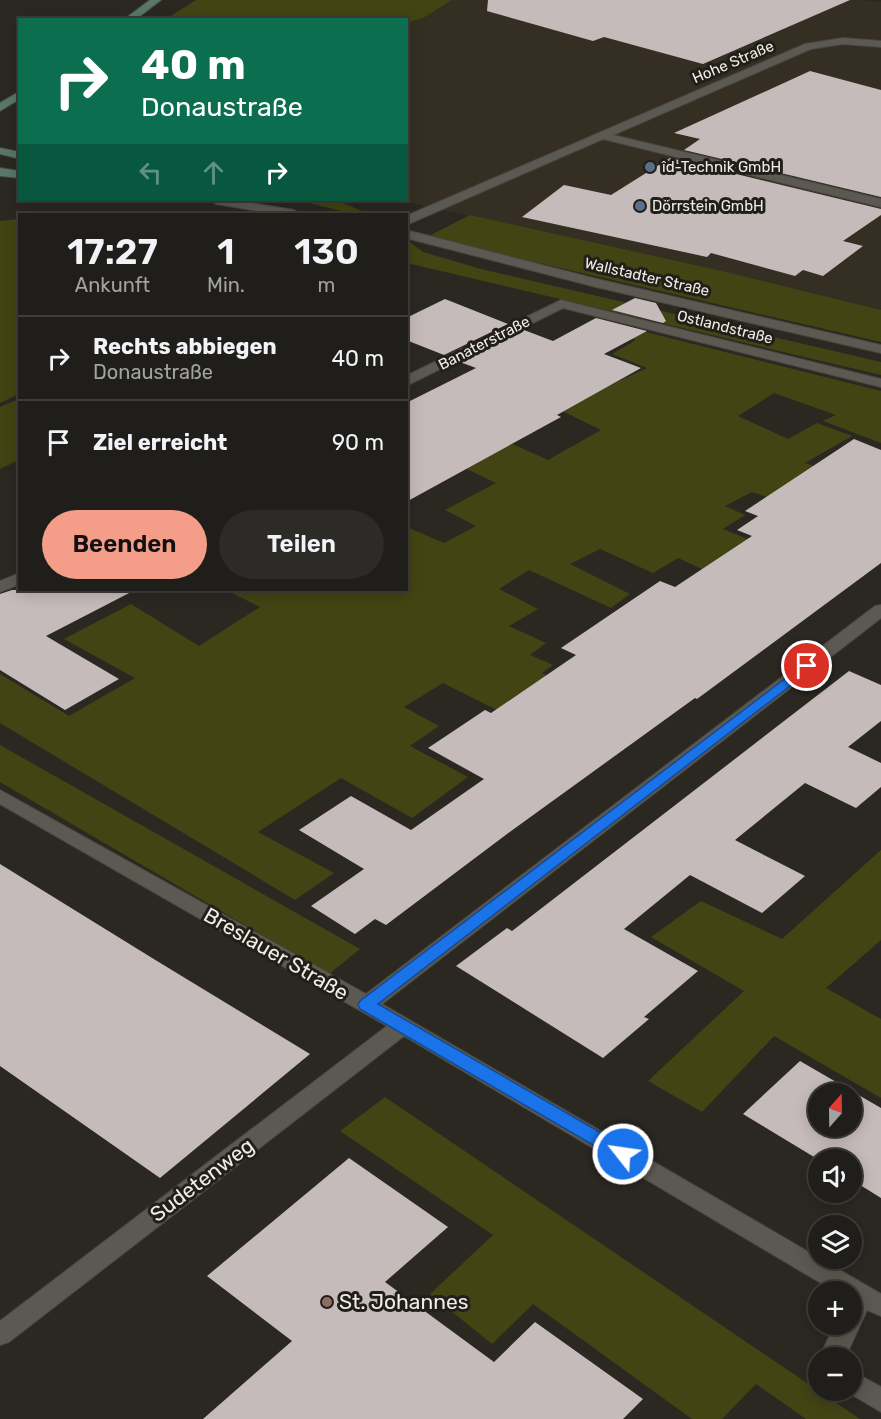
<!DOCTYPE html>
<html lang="de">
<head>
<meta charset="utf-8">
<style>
  body { margin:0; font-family:Rubik,sans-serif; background:#2d2b27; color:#f1f3f6; height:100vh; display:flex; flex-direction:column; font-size:22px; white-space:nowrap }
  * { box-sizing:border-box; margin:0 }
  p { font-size:20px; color:#a2a2a2 }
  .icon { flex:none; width:33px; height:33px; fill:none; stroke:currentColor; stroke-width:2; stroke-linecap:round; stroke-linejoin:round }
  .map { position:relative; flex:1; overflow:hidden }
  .side { position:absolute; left:18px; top:213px; width:390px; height:378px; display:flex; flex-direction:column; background:#201e1a; border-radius:0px; box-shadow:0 3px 15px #0003,0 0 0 2px #3d3c39 }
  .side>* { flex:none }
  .banner { position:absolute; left:18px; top:18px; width:390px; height:183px; border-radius:0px; box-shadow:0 3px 15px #0003,0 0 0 2px #3d3c39; background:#0b6e4f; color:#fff; overflow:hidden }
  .needle { width:39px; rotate:20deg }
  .controls { position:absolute; left:808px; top:1083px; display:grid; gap:12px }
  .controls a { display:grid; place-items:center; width:54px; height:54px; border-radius:50%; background:#201e1a; box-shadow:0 3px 15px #0003,0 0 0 2px #3d3c39; font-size:30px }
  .pin { position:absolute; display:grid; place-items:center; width:51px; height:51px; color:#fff; margin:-26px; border:3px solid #fff; border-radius:50%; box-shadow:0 2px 6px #0007 }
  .me { position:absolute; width:66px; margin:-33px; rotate:300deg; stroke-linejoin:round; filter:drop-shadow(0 0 4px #0008) }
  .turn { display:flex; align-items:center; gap:21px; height:126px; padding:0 24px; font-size:27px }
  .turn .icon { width:78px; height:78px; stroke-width:2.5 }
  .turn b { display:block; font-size:42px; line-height:51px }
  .lanes { display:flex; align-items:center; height:57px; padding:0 24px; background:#0003; justify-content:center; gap:30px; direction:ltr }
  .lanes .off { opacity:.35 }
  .eta { display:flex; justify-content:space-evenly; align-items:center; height:102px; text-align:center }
  .eta b { font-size:36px; font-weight:600; line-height:42px }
  .action { display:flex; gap:12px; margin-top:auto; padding:12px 24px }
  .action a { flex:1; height:69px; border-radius:36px; background:#f49e8a; color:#111; font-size:24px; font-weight:600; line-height:69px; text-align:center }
  .action a+a { background:#2d2b27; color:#f1f3f6 }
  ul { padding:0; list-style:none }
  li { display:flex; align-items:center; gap:18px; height:84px; padding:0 24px; border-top:2px solid #3d3c39 }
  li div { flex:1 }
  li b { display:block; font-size:22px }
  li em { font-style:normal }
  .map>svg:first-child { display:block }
</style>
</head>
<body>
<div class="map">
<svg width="881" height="1419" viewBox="0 0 881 1419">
  <rect width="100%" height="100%" fill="#2b2822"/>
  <polygon fill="#352f23" points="452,0 862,0 881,2 881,310 722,271 399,200 406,200 407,23 425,17"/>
  <g fill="#424413">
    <polygon points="196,0 452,0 425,17 407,23 406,20 166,19"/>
    <polygon points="298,200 336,200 369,214 353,214"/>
    <polygon points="470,215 722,271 881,310 881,342 427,237"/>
    <polygon points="19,219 19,394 0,403 0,221"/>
    <polygon points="407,240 423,252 481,269 881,362 881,375 407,263"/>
    <polygon points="594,319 881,391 881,443 823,421 836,415 774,393 738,416 788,439 817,423 852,436 805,463 826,470 779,501 752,492 725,506 745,515 723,529 750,540 704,570 678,558 653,573 600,549 570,564 630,594 611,608 529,570 499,589 538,609 509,626 546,643 530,655 553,665 542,673 563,683 513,718 443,683 404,707 439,726 410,746 468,777 412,818 341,778 258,832 334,873 295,900 0,723 0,674 69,716 135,678 64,639 131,604 199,646 260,607 226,590 406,590 407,527 444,543 476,526 445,510 496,483 452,462 497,437 548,460 601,430 558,409 647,368 612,354 636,340 588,322"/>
    <polygon points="19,399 19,460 0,469 0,407"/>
    <polygon points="0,745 360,949 329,974 0,782"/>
    <polygon points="881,850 881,940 826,988 881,1019 881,1098 774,1036 702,1112 648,1081 744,991 651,937 701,901 782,939"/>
    <polygon points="385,1097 860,1419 806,1419 756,1384 722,1419 692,1419 533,1304 492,1344 430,1294 493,1235 340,1131"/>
  </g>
  <g fill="#c5bbba" fill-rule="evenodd">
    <polygon points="488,0 850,0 703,64 604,37 593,41 487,11"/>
    <polygon points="810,71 881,90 881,197 684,150 700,139 674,133"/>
    <polygon points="670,158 881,209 881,215 843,241 863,246 823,276 803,270 795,276 711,253 707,257 522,217 564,185 611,195"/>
    <polygon points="635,298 656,303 666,321 663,323 612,310"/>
    <polygon points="445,299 508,324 444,355 406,340 406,318"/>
    <polygon points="596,318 647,331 604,354 641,368 557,415 561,417 406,502 406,403 476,368 460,362 524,330 553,341"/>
    <polygon points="854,439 881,450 881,563 697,699 695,698 507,834 386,925 375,919 355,934 311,906 364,869 299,830 351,796 411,830 484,779 428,748 485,710 491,713 576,655 561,648 660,581 675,587 752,536 737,530 758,516 745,511"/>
    <polygon points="12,590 135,590 46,636 119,679 65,710 0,670 0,594"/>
    <polygon points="849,671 881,685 881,721 848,747 881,763 881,787 856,808 805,783 735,840 805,876 762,913 690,875 624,929 698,971 644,1017 649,1019 603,1058 456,966 507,928 512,931"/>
    <polygon points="0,864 157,961 310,1054 160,1178 0,1066"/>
    <path d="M800,1061L881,1108V1198L852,1180V1160H819L743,1114ZM819,1094H852V1126H819Z"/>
    <polygon points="349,1158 448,1227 385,1282 494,1362 535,1322 643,1399 623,1419 203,1419 292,1341 207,1276"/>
  </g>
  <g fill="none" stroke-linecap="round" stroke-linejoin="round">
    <g stroke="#494640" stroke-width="2">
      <polygon id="lane" points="406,230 597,279 881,345 881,353 596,287 406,238"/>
    </g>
    <g stroke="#494640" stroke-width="2">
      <g id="street">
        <polygon points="843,38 881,41 881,47 843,44 811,49 613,135 881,199 881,207 603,139 406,225 406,216 805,44"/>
        <polygon points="210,200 233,200 294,210 300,214 276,214 216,204"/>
        <polygon points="561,300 881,379 881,387 563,308 406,386 406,376"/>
        <polygon points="20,573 20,584 0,592 0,581"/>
        <polygon points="881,605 881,618 382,1004 881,1294 881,1316 867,1310 845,1358 819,1358 835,1324 852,1324 852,1292 836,1292 404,1036 9,1342 0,1345 0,1321 387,1026 0,804 0,790 366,994 875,606"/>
        <polygon points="852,1371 881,1387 881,1412 844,1390 852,1390"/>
      </g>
    </g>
    <g stroke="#494640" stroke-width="2">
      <g id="secondary">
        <polygon points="150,0 161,0 135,20 123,20"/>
        <polygon points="20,91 20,99 0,111 0,103"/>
        <polygon points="0,148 20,152 20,159 0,154"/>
        <polygon points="0,168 20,171 20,178 0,176"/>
      </g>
    </g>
    <use href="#lane" fill="#5c5952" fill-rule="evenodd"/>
    <use href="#street" fill="#5c5952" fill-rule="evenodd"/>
    <use href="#secondary" fill="#59776a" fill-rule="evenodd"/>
  </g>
  <polygon fill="#1a73e8" stroke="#114b97" stroke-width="1.5" points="807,662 814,666 812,669 378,1004 629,1149 632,1154 629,1159 617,1159 360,1009 358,1005 360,1001"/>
  <g fill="#5c6f8a" stroke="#221f19" stroke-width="2">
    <circle cx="650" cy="167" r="6"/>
    <circle cx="640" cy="206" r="6"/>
  </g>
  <circle fill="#8d6e63" stroke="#221f19" stroke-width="2" cx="327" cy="1302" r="6"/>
  <g text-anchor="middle" stroke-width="6" stroke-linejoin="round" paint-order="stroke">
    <g font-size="15" fill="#efede8" stroke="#221f19">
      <text transform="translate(733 62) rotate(-23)" y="5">Hohe Straße</text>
      <text transform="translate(647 277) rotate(13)" y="5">Wallstadter Straße</text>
      <text transform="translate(725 327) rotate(14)" y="5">Ostlandstraße</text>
      <text transform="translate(484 343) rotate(-27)" y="5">Banaterstraße</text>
    </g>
    <g font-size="15" fill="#efede8" stroke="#221f19" text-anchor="start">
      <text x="662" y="172">îd-Technik GmbH</text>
      <text x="652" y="211">Dörrstein GmbH</text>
    </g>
    <g font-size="21" fill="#efede8" stroke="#221f19">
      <text transform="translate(276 954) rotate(30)" y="7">Breslauer Straße</text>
      <text transform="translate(202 1180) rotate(-37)" y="7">Sudetenweg</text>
    </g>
    <g font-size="21" fill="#efede8" stroke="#221f19" text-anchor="start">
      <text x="339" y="1309">St. Johannes</text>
    </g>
  </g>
</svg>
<div class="controls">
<a><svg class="needle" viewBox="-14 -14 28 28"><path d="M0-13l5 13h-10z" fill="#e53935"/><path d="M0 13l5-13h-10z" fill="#a2a2a2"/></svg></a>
<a><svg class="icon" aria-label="sound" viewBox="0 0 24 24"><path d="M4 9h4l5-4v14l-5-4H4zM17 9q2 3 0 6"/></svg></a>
<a><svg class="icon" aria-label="layers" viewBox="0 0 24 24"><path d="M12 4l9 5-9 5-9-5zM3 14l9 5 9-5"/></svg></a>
<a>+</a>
<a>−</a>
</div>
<div class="pin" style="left:807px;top:666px;background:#d93025"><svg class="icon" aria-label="arrive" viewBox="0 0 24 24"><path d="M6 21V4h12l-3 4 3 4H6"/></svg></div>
<svg class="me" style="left:623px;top:1154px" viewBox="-20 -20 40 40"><circle r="17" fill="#1a73e8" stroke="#fff" stroke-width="3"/><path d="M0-11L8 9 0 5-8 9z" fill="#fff"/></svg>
<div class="banner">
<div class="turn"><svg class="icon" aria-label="right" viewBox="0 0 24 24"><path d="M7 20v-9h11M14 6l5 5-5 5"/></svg><div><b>40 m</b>Donaustraße</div></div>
<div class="lanes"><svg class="icon off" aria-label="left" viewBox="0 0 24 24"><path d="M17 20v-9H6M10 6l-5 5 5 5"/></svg><svg class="icon off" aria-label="ahead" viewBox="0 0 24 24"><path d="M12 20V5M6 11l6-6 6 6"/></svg><svg class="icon" aria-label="right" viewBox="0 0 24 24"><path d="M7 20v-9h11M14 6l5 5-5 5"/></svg></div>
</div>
<section class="side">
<div class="eta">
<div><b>17:27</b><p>Ankunft</p></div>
<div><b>1</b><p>Min.</p></div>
<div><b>130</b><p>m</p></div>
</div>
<ul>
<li><svg class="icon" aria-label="right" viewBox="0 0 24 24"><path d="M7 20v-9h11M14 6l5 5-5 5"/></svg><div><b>Rechts abbiegen</b><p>Donaustraße</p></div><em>40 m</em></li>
<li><svg class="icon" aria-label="arrive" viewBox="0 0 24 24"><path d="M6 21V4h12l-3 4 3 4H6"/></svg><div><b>Ziel erreicht</b></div><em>90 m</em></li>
</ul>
<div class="action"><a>Beenden</a><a>Teilen</a></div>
</section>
</div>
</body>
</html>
